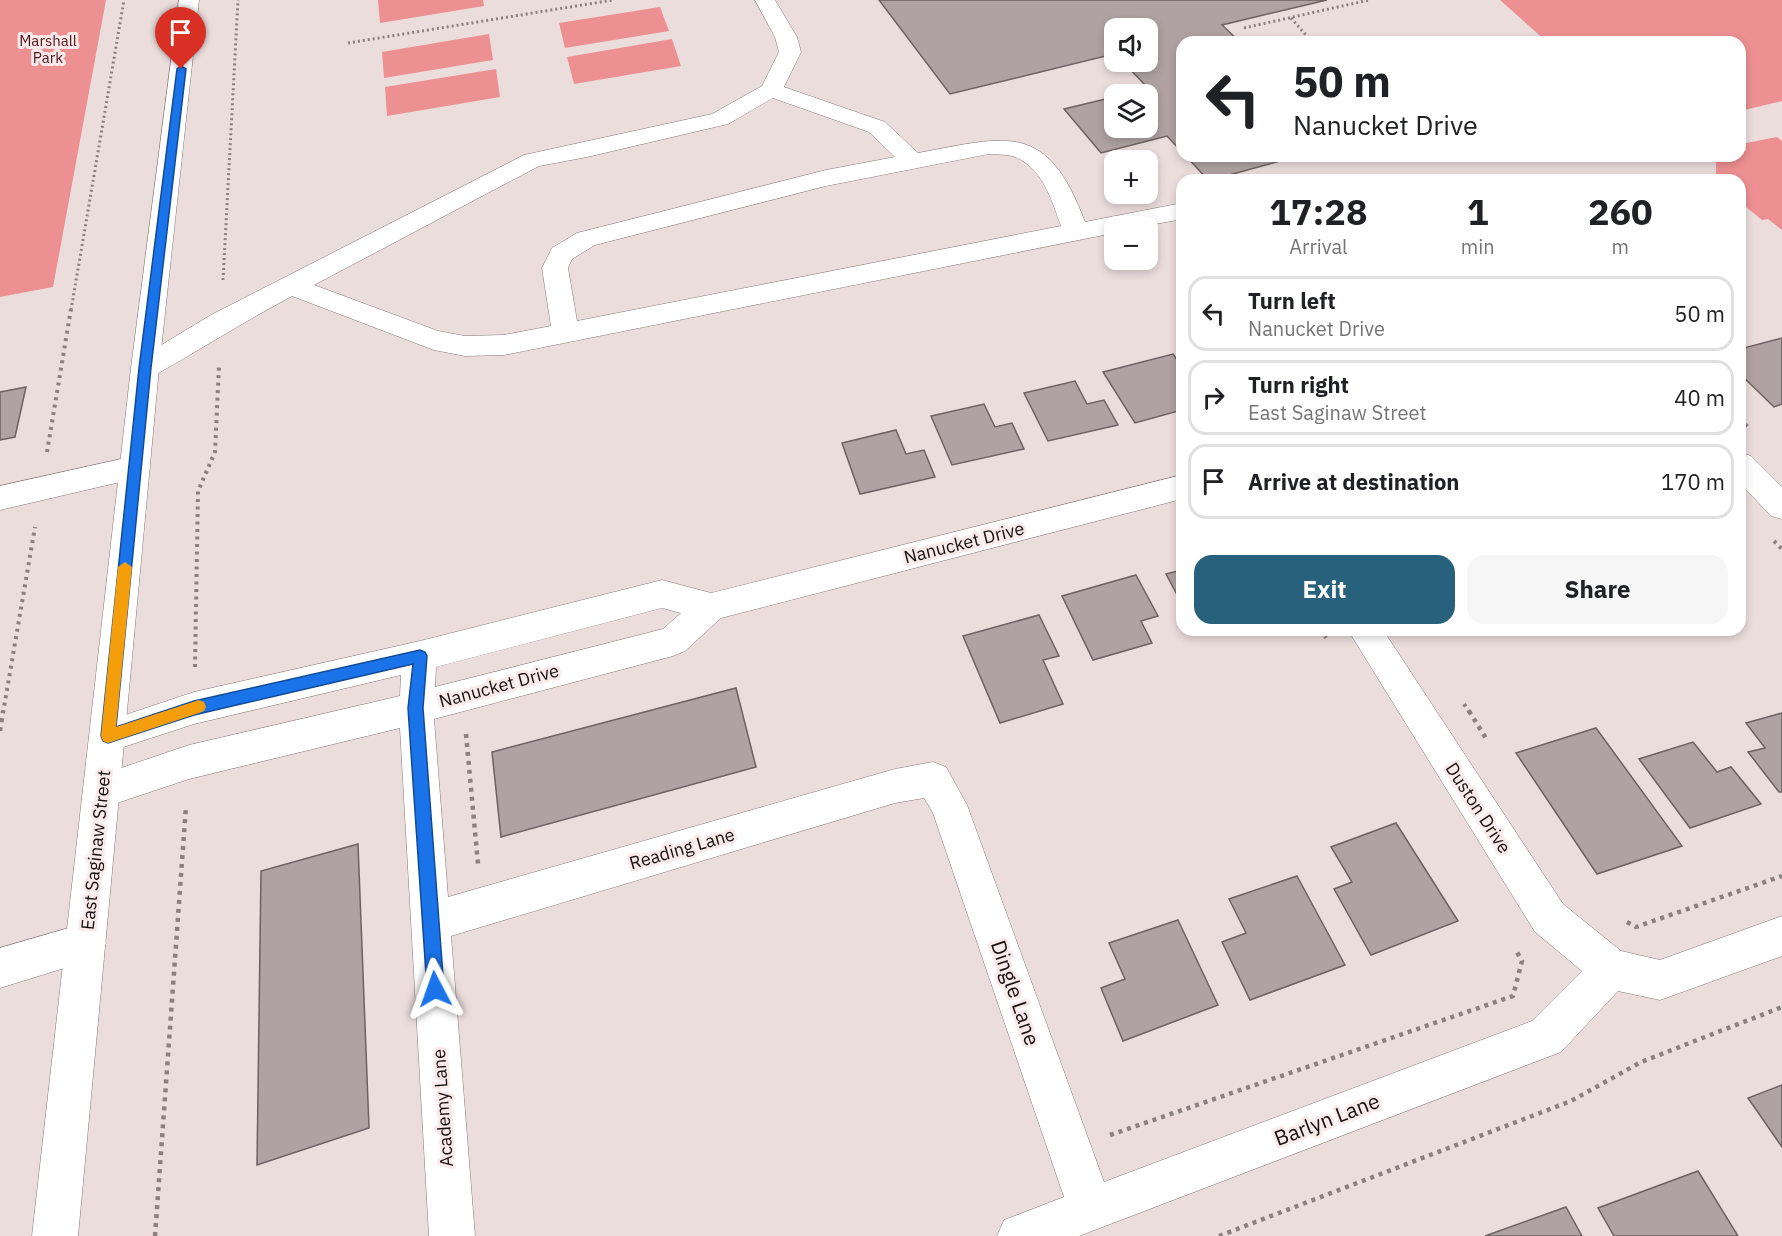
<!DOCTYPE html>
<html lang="en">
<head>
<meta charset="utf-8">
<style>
  body { margin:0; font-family:"IBM Plex Sans",sans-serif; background:#f6f6f6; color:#202124; height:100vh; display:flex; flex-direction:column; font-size:22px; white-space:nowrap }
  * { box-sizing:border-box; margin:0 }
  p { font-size:20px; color:#757577 }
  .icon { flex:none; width:33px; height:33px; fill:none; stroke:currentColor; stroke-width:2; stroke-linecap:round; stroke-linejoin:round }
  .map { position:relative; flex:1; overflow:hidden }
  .drawer { position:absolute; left:1176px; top:174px; width:570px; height:462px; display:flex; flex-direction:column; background:#fff; border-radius:18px; box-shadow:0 3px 9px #0003 }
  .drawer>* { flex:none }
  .guide { position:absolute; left:1176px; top:36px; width:570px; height:126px; border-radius:18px; box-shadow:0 3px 9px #0003; background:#fff; color:#202124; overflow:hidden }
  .controls { position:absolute; left:1104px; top:18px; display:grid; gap:12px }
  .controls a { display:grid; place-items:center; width:54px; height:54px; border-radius:12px; background:#fff; box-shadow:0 3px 9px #0003; font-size:30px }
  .pin { position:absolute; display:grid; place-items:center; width:51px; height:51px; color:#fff; margin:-62px -26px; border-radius:50% 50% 50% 0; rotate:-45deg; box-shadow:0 0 6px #0007 }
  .pin .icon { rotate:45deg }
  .me { position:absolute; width:66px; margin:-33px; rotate:356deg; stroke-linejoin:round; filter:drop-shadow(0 0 4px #0008) }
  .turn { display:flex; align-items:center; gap:21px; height:126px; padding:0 18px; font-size:27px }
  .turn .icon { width:78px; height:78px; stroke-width:2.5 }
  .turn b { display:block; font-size:42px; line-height:51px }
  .eta { display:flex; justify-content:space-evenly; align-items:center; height:102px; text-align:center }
  .eta b { font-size:36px; font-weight:800; line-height:42px }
  .action { display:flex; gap:12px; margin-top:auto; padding:12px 18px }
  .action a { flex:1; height:69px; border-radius:18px; background:#28617b; color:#fff; font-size:24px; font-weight:800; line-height:69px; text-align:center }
  .action a+a { background:#f6f6f6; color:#202124 }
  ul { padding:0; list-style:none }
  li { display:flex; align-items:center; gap:18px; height:75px; margin:0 12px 9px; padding:0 6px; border:3px solid #e0e0e0; border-radius:18px }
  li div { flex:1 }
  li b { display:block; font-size:22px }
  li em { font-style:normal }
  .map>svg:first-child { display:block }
</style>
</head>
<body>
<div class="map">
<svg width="1782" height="1236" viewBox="0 0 1782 1236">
  <rect width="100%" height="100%" fill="#ecdddd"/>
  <g fill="#ed9091">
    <polygon points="0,0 106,0 53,287 0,297"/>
    <polygon points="378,0 483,0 484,6 380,23"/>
    <polygon points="1500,0 1782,0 1782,101 1740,111 1740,42 1547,42"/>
    <polygon points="660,7 669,31 565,48 559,23"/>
    <polygon points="489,34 493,60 384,78 382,52"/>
    <polygon points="672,39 681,66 574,84 567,57"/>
    <polygon points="496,69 500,97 387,116 385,87"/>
    <polygon points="1777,137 1782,141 1782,230 1768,219 1762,220 1740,202 1740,180 1724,180 1716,174 1716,157 1740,156 1740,152 1747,150 1741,144"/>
  </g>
  <g fill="#b0a2a2" stroke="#6e6161" stroke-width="1.5">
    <polygon points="879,0 1327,0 1222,25 1240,42 1182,42 1182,152 1167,136 1101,153 1064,109 1114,97 1114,128 1148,128 1148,94 1123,94 1148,88 1123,62 1148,62 1148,28 1114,28 1114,54 950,94"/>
    <polygon points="1186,156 1298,156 1211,180 1208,180"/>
    <polygon points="1782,338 1782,404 1774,407 1740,374 1740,349"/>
    <polygon points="1173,354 1182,367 1182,410 1135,423 1103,372"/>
    <polygon points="1075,381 1087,404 1104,400 1118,425 1048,441 1024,393"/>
    <polygon points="26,387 15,437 0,440 0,392"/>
    <polygon points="984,404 995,427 1012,423 1024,449 952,465 931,416"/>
    <polygon points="896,430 906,454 924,450 935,477 860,494 842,443"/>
    <polygon points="1182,570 1182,604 1166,574"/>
    <polygon points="1136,575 1158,616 1141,621 1152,643 1093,660 1062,596"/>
    <polygon points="1039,615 1059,656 1043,660 1063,704 1000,723 963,636"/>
    <polygon points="736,688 756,767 501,837 492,752"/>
    <polygon points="1782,713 1782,792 1779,792 1748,752 1765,748 1746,723"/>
    <polygon points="1596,728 1682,846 1597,874 1516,753"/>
    <polygon points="1693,742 1717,772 1731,767 1761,804 1690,828 1639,759"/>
    <polygon points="1396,823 1458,921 1371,955 1334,889 1352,882 1331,847"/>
    <polygon points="358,844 369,1128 257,1165 261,871"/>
    <polygon points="1297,876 1345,965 1250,1000 1222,942 1246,933 1229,899"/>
    <polygon points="1178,920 1218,1005 1123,1041 1101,988 1125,979 1109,943"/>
    <polygon points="1782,1085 1782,1147 1748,1098"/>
    <polygon points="1698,1171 1738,1236 1614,1236 1598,1208"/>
    <polygon points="1566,1207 1582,1236 1485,1236"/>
  </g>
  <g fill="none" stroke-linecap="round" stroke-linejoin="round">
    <g stroke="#857877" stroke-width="1">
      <g id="minor">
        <path d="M755,0H775L797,37L801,52L784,87L885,122L918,153C1009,136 1047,121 1085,222L1182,203V219L1145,226H1114V233L504,355L465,356L434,350L292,296C245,321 201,349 155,375L145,378L135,375L131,368L135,361L211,315L524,155L712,114L762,86L779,52L775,37ZM773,98L869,132L895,157L826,170L577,233L552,248L542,268L551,326L504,335L465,336L438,331L314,285L539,166L587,157L728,124ZM989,154C996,155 1006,154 1012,156C1042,165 1052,201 1061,226L577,321L568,268L572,259L595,245L826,186Z"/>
        <polygon points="1740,452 1751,456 1782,487 1782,519 1771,516 1740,483"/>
        <polygon points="135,456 146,460 150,468 146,476 0,510 0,486"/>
        <path d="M1182,475V499L721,618L685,651L673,656L434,719L448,897L895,769L933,762L946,767L967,805L1104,1182L1532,1021L1582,971L1535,932L1348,630H1383L1563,904L1621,951L1660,960L1782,916V956L1660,1000L1618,991L1561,1052L1079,1236H997L1004,1220L1064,1197L933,813L924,798L895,803L451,936L475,1236H429L400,728L189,779L102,808L89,803L84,791L89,779L189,745L400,696L401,675L194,724L108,752L95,747L90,736L95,725L194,692L420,641L662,580L711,593ZM662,608L681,613L663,629L435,687L436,667Z"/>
        <polygon points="86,923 100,929 106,943 100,957 0,988 0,948"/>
      </g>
    </g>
    <g stroke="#857877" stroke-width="1">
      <polygon id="major" points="179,0 199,0 159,368 78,1236 32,1236 131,368"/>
    </g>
    <g stroke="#8a8080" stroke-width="3" stroke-dasharray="2 3" stroke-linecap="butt">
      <polyline points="1291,18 1312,42"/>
      <polyline points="1244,28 1369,0"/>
      <polyline points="348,43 613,0"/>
      <polyline points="223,280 238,0"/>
      <polyline points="71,310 124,0"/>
    </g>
    <g stroke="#8a8080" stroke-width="4" stroke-dasharray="3 4.5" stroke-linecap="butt">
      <polyline points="1740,419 1750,429"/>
      <polyline points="47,452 71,309"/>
      <polyline points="1774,541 1782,549"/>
      <polyline points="1321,630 1326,638"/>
      <polyline points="195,667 198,491 215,452 219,366"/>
      <polyline points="1464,704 1470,713"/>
      <polyline points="3,713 35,527"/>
    </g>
    <g stroke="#8a8080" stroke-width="4.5" stroke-dasharray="4 5" stroke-linecap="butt">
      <polyline points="1469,711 1487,740"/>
      <polyline points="0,731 3,711"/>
      <polyline points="466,734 478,864"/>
      <polyline points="1627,922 1636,927 1782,876"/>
      <polyline points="1110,1135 1513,996 1522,961 1515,949"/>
      <polyline points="155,1236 186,806"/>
      <polyline points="1219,1236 1571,1101 1641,1062 1782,1007"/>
    </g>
    <use href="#minor" fill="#fff" fill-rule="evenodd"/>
    <use href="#major" fill="#fff" fill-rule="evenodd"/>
  </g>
  <polygon fill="#1a73e8" stroke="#114b97" stroke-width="1.5" points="181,66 186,69 151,368 116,727 194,701 420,650 425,652 427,656 423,708 444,989 441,995 435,997 430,995 427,989 408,708 413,664 194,715 108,743 103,741 101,736 139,368 177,69"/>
  <polygon fill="#f59e0b" points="125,562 132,567 116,727 199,700 204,702 206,707 204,711 199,713 108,743 103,741 101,736 118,567"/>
  <g text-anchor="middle" stroke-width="6" stroke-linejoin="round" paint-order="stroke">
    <g font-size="15" fill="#501118" stroke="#faeaea">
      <text x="48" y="46">Marshall<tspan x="48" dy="17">Park</tspan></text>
    </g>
    <g font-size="18" fill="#140f0f" stroke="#faeaea">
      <text transform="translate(964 543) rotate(-14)" y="6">Nanucket Drive</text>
      <text transform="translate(499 686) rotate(-15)" y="6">Nanucket Drive</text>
      <text transform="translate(1478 808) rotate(57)" y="6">Duston Drive</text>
      <text transform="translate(682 849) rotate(-16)" y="6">Reading Lane</text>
      <text transform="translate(96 850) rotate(-84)" y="6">East Saginaw Street</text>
      <text transform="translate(443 1108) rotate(-94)" y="6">Academy Lane</text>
    </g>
    <g font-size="21" fill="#140f0f" stroke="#faeaea">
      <text transform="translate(1015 993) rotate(71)" y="7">Dingle Lane</text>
      <text transform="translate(1327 1120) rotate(-21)" y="7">Barlyn Lane</text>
    </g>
  </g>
</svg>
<div class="controls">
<a><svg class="icon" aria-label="sound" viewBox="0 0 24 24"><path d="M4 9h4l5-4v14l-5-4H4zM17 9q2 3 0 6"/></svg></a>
<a><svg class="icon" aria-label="layers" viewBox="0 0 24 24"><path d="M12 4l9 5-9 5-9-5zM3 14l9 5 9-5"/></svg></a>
<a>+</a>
<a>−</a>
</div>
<div class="pin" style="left:181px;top:69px;background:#d93025"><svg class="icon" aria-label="arrive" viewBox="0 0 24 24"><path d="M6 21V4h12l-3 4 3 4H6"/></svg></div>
<svg class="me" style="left:435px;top:989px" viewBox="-20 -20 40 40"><path d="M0-17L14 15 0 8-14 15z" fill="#1a73e8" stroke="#fff" stroke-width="4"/></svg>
<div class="guide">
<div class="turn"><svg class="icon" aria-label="left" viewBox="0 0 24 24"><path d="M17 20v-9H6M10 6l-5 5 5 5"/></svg><div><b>50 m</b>Nanucket Drive</div></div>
</div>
<section class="drawer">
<div class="eta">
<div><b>17:28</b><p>Arrival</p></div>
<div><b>1</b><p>min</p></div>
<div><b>260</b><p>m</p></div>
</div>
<ul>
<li><svg class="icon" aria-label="left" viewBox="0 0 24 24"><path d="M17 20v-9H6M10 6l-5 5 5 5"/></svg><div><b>Turn left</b><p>Nanucket Drive</p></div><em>50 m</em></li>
<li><svg class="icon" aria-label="right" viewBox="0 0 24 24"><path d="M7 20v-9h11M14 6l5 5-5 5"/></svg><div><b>Turn right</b><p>East Saginaw Street</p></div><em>40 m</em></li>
<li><svg class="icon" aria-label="arrive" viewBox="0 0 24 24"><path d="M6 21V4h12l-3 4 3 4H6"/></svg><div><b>Arrive at destination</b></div><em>170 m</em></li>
</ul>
<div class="action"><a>Exit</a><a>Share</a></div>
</section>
</div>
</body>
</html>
